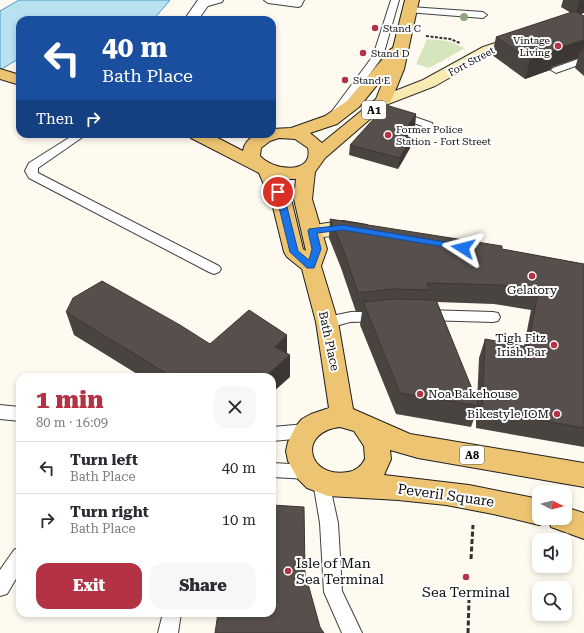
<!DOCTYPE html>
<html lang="en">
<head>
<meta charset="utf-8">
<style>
  body { margin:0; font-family:"Roboto Serif",serif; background:#f7f7f7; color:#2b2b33; height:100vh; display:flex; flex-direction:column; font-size:15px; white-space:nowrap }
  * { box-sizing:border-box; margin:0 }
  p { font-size:13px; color:#7c7c81 }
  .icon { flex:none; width:22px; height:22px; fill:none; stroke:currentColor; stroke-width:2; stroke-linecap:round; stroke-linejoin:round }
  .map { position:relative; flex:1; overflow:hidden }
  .side { position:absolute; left:16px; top:373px; width:260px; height:244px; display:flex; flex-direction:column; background:#fff; border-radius:12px; box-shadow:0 2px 6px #0003 }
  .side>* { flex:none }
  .top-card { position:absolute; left:16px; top:16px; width:260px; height:122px; border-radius:12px; box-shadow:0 2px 6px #0003; background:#1a4fa0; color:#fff; overflow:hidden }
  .needle { width:26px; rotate:96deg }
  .tools { position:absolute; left:532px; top:485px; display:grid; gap:8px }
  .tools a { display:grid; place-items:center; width:40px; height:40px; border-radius:8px; background:#fff; box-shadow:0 2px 6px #0003; font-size:20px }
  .pin { position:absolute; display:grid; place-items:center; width:34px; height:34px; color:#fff; margin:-17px; border:2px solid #fff; border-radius:50%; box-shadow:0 1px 4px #0007 }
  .me { position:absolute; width:44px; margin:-22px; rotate:279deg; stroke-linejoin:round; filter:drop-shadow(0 0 3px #0008) }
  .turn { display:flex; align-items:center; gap:14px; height:84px; padding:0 20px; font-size:18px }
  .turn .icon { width:52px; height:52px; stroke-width:2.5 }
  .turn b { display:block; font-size:28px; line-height:34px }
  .then { display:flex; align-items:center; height:38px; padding:0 20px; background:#0003; gap:8px; font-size:15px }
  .round { display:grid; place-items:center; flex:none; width:42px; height:42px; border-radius:12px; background:#f7f7f7 }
  .head { display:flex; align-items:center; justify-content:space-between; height:68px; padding:0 20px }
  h1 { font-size:24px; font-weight:800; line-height:30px; color:#b33243 }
  .primary-button { display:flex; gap:8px; margin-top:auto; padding:8px 20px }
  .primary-button a { flex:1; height:46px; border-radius:12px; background:#b33243; color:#fff; font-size:16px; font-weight:800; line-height:46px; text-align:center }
  .primary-button a+a { background:#f7f7f7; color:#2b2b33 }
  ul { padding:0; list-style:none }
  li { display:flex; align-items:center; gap:12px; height:52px; padding:0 20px; border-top:1px solid #e1e1e2 }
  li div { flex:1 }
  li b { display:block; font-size:15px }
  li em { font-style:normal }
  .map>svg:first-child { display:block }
</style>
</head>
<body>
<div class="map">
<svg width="584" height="633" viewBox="0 0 584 633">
  <rect width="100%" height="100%" fill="#fefaf0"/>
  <polygon fill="#d5e6bc" points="427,39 448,41 465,48 429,68 416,64"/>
  <polygon fill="#b9e1f1" stroke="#469bc2" points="19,0 170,0 153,20 20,20 20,58 0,70 0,11"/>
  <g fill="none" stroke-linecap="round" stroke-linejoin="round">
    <g stroke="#414141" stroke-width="2">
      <g id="lane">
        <polygon points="209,0 223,0 222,2 201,8 197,5 198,3"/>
        <polygon points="264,0 304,0 301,6 298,7 268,3"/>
        <polygon points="391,0 399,0 383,56 335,122 327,122 326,120 327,118 373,56"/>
        <polygon points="410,7 483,12 487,15 483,18 407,12 406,10 407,8"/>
        <polygon points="584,57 584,63 556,73 551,70 553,68"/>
        <polygon points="398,111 432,123 433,125 428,128 394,116 393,114"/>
        <polygon points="75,134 87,134 38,168 38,173 219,266 221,269 219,272 214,274 209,272 29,178 25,171 29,163"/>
        <polygon points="425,310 493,312 498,313 500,317 498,321 493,322 425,320 420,319 418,315 420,311"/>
        <path d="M380,311L385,312L387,316L385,320C374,323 362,321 350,322C341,324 331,329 322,326L320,322L322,318L351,312Z"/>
        <polygon points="0,405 20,407 20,421 0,419"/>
        <polygon points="306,424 312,426 314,431 312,436 306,438 272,441 272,427"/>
        <polygon points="272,463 308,465 314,467 316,472 314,477 308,479 272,477"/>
        <polygon points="321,474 327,477 329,482 338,523 342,591 362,633 342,633 324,592 320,523 313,482 315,477"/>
        <polygon points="20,547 20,572 7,594 0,596 0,570 14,550"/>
        <polygon points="163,613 181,613 178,633 158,633"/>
      </g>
    </g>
    <g stroke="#414141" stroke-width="2">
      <polygon id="street" points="198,0 212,0 198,20 184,20"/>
    </g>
    <g stroke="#303030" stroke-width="2">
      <g id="secondary">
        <polygon points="522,34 527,35 529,38 527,41 493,53 435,86 383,106 377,104 375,101 377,98 423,80 483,47"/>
        <path d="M343,221L367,225L370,230L367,235C358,237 350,234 341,235C329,236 317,239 305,236L302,231L305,226Z"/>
      </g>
    </g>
    <g stroke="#1f1f1f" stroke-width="2">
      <g id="primary">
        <path d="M405,0H419L404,69L391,101L325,158L315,172L312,199L327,249L321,266L338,322L353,409L410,434L584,463V487L418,458L390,450L391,459L384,475L469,485L539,499V518H565V507L584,513V539L551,527L549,521L539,525L493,514L446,505L398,500L328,496L307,488L298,479L288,461L286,451L288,442L296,426L302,419L311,414L329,408L316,322L302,269L287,257L284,252L272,203L259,173L191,138L188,134H210L243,151C246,135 259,134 272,134V129L291,128L325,116L347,101L391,49L393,48ZM386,74L376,99L322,143L310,133L337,124L359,107ZM279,138L295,139L308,148C314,175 273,171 260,156L261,148L270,141ZM280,179H296L294,199L306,251L303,249L292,203ZM340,427L354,431L364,446L365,459C362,466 355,471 348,472C307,479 297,432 340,427Z"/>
        <polygon points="0,69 20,75 20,85 0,79"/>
      </g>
    </g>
    <polyline stroke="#303030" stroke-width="2" stroke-dasharray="3 1.5" stroke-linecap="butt" points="426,36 450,39 460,43"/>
    <g stroke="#303030" stroke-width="3" stroke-dasharray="5 2.5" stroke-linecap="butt">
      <polyline points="471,559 473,525"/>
      <polyline points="468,633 469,600"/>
    </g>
    <use href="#lane" fill="#fff" fill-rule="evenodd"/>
    <use href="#street" fill="#fff" fill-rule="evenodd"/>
    <use href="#secondary" fill="#f8eab1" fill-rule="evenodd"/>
    <use href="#primary" fill="#edc471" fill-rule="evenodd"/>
  </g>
  <circle fill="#8fa680" cx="464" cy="17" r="4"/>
  <g fill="#4a4440" fill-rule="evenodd">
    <polygon points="563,0 584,0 584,13 580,14 584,16 584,76 575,68 578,58 552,67 550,70 525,79 492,55 496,37 571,13 561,7"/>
    <polygon points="416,114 415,125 407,137 410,148 398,169 349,155 350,145"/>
    <path d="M330,219L502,249L584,264V447L476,428V413L471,427L396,414L360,325L362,312H356L341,268L329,238ZM437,302L494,304L531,310L524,346L485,339L479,358L477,402Z"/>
    <polygon points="66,312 210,344 287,354 290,377 142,377 74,335"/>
  </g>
  <g fill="#3c3734">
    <polygon points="580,0 584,0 584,13 575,15"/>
    <polygon points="584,40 584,52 581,49 578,58 552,67 550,70 525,79 530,60 558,48"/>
    <polygon points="416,114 415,125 401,146 402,135"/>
    <polygon points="411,138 410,148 398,169 400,158"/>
    <polygon points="287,335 287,357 290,355 290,377 272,393 272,377 265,377 275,347"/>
  </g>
  <g fill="#564f4b" stroke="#3c3734">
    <polygon points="575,11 584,16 584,40 558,48 555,51 530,60 496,37"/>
    <polygon points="584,48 584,52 581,49"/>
    <polygon points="386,105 416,114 402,135 411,138 400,158 350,145"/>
    <polygon points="330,219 502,246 502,249 584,264 584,428 482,410 485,339 528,347 538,291 500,285 427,283 430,290 392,289 358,293 343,249"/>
    <polygon points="102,281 180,325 210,344 249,310 287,335 275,347 290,355 265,377 172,377 66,312 73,298"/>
    <polygon points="393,299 436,300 479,406 400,393 363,302"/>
    <polygon points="272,505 304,507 305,573 320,627 324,633 215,633 218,613 272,613"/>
  </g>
  <polygon fill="#1a73e8" stroke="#114b97" points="275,190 280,190 286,203 298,251 309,260 312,249 308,231 309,229 343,225 463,245 468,248 463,250 343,230 317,233 321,249 314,268 307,268 290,252 278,203 274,192"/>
  <g fill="#b33243" stroke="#fff" stroke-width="1.5">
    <circle cx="375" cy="28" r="4"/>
    <circle cx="558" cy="46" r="4"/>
    <circle cx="363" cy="53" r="4"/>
    <circle cx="345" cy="80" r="4"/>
    <circle cx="388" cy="135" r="4"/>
    <circle cx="532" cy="276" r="4"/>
    <circle cx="554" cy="345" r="4"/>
    <circle cx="420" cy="394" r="4"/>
    <circle cx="557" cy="414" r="4"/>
    <circle cx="288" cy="571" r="4"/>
    <circle cx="466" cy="577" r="4"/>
  </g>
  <g text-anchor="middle" stroke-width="4" stroke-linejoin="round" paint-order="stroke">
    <g font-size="10" fill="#0e0e0e" stroke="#fff" text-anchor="start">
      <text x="383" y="32">Stand C</text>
      <text x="550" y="44" text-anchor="end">Vintage<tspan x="550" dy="12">Living</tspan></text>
      <text x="371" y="57">Stand D</text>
      <text x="353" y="84">Stand E</text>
      <text x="396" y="133">Former Police<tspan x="396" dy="12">Station - Fort Street</tspan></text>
    </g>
    <g font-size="10" fill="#0e0e0e" stroke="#fff">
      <text transform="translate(471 61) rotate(-28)" y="4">Fort Street</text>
    </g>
    <g fill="#fff" stroke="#565656" stroke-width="1">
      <rect x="362" y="101" width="24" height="18" rx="3"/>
      <rect x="460" y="446" width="24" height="18" rx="3"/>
    </g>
    <g font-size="11" font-weight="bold" fill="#0e0e0e">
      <text x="374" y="114">A1</text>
      <text x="472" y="459">A8</text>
    </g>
    <g font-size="12" fill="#0e0e0e" stroke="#fff" text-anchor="end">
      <text x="532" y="294" text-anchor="middle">Gelatory</text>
      <text x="546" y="342">Tigh Fitz<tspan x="546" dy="14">Irish Bar</tspan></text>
      <text x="428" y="398" text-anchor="start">Noa Bakehouse</text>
      <text x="549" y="418">Bikestyle IOM</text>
    </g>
    <g font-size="12" fill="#0e0e0e" stroke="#fff">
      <text transform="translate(329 341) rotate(78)" y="4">Bath Place</text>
    </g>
    <g font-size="14" fill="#0e0e0e" stroke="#fff">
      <text transform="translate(446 495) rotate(8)" y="5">Peveril Square</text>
    </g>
    <g font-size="14" fill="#0e0e0e" stroke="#fff" text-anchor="start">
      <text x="296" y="568">Isle of Man<tspan x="296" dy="16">Sea Terminal</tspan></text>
      <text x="466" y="597" text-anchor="middle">Sea Terminal</text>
    </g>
  </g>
</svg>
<div class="tools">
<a><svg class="needle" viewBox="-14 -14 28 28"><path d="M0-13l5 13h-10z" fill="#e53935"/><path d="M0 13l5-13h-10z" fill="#7c7c81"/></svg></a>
<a><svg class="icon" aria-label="sound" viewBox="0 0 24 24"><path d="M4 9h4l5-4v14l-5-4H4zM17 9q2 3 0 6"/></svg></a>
<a><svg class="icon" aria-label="search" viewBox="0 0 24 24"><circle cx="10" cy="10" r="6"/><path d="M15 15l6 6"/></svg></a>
</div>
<div class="pin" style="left:278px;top:192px;background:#d93025"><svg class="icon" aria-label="arrive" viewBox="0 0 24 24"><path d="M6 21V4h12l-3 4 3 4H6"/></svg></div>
<svg class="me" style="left:463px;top:248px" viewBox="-20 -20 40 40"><path d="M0-17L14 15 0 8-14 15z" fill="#1a73e8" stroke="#fff" stroke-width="4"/></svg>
<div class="top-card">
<div class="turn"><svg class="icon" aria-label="left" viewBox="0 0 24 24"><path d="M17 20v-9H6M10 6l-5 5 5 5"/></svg><div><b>40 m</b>Bath Place</div></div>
<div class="then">Then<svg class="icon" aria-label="right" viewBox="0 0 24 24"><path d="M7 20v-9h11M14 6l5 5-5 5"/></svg></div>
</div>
<section class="side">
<div class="head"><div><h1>1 min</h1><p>80 m · 16:09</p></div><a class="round"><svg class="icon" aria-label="close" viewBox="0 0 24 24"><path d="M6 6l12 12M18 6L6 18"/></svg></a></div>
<ul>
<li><svg class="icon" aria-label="left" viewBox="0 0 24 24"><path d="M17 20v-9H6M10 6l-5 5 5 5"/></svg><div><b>Turn left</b><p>Bath Place</p></div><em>40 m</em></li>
<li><svg class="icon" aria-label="right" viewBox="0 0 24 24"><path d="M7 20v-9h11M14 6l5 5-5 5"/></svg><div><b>Turn right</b><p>Bath Place</p></div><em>10 m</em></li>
</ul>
<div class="primary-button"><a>Exit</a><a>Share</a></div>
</section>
</div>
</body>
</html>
